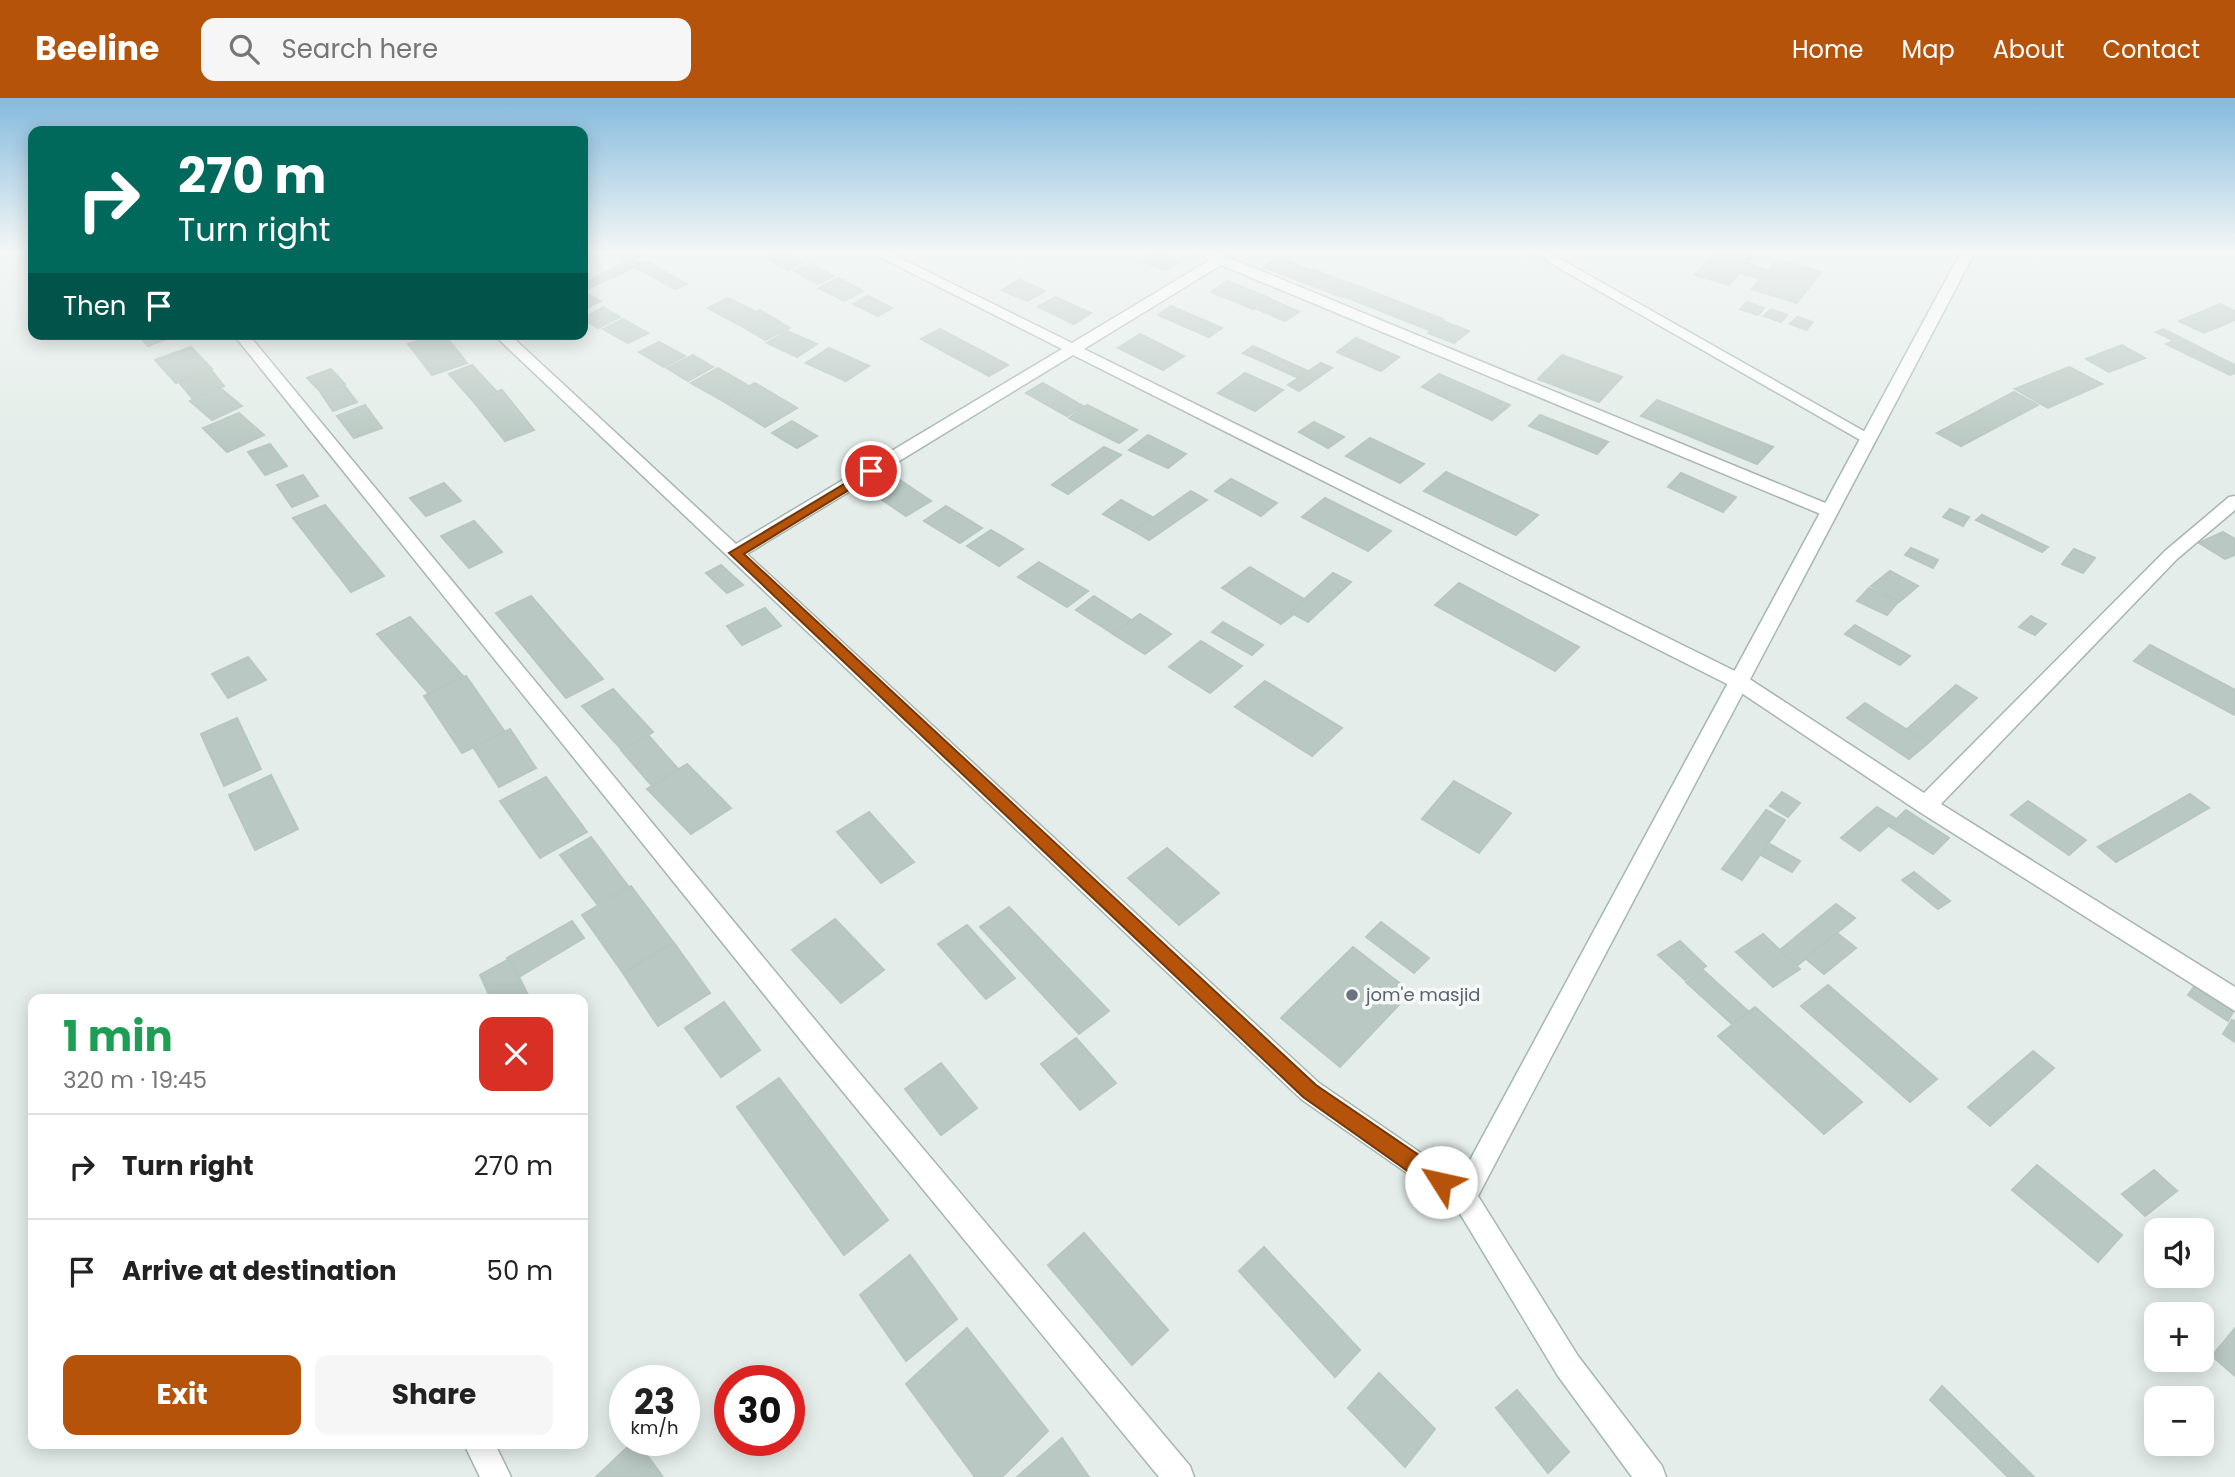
<!DOCTYPE html>
<html lang="en">
<head>
<meta charset="utf-8">
<style>
  body { margin:0; font-family:Poppins,sans-serif; background:#f6f6f6; color:#222; height:100vh; display:flex; flex-direction:column; font-size:26px; white-space:nowrap }
  * { box-sizing:border-box; margin:0 }
  p { font-size:23px; color:#767676 }
  .icon { flex:none; width:38px; height:38px; fill:none; stroke:currentColor; stroke-width:2; stroke-linecap:round; stroke-linejoin:round }
  .map { position:relative; flex:1; overflow:hidden }
  .side { position:absolute; left:28px; top:896px; width:560px; height:455px; display:flex; flex-direction:column; background:#fff; border-radius:14px; box-shadow:0 4px 18px #0003 }
  .side>* { flex:none }
  .top-card { position:absolute; left:28px; top:28px; width:560px; height:214px; border-radius:14px; box-shadow:0 4px 18px #0003; background:#00695c; color:#fff; overflow:hidden }
  .buttons { position:absolute; left:2144px; top:1120px; display:grid; gap:14px }
  .buttons a { display:grid; place-items:center; width:70px; height:70px; border-radius:14px; background:#fff; box-shadow:0 4px 18px #0003; font-size:35px }
  .speed { position:absolute; left:609px; top:1267px; display:flex; gap:14px; font-size:35px; font-weight:700; text-align:center }
  .speed>* { display:grid; place-content:center; width:91px; height:91px; border-radius:50%; background:#fff; box-shadow:0 4px 18px #0003; line-height:1 }
  .speed small { font-size:18px; font-weight:400 }
  .speed .limit { border:10px solid #d22; background:#fff; color:#111 }
  .pin { position:absolute; display:grid; place-items:center; width:60px; height:60px; color:#fff; margin:-30px; border:4px solid #fff; border-radius:50%; box-shadow:0 2px 7px #0007 }
  .me { position:absolute; width:77px; margin:-38px; rotate:305deg; stroke-linejoin:round; filter:drop-shadow(0 0 5px #0008) }
  .turn { display:flex; align-items:center; gap:24px; height:147px; padding:0 35px; font-size:32px }
  .turn .icon { width:91px; height:91px; stroke-width:2.5 }
  .turn b { display:block; font-size:49px; line-height:60px }
  .then { display:flex; align-items:center; height:66px; padding:0 35px; background:#0003; gap:14px; font-size:26px }
  .round { display:grid; place-items:center; flex:none; width:74px; height:74px; border-radius:14px; background:#f6f6f6 }
  .head { display:flex; align-items:center; justify-content:space-between; height:119px; padding:0 35px }
  h1 { font-size:42px; font-weight:700; line-height:52px; color:#1e9e55 }
  .primary-button { display:flex; gap:14px; margin-top:auto; padding:14px 35px }
  .primary-button a { flex:1; height:80px; border-radius:14px; background:#b45309; color:#fff; font-size:28px; font-weight:700; line-height:80px; text-align:center }
  .primary-button a+a { background:#f6f6f6; color:#222 }
  ul { padding:0; list-style:none }
  li { display:flex; align-items:center; gap:21px; height:105px; padding:0 35px; border-top:2px solid #e0e0e0 }
  li div { flex:1 }
  li b { display:block; font-size:26px }
  li em { font-style:normal }
  header { display:flex; align-items:center; gap:42px; box-sizing:border-box; height:98px; padding:0 35px; background:#b45309; color:#fff }
  header strong { font-size:33px }
  nav { display:flex; gap:38px; margin-inline-start:auto; font-size:24px }
  .search { width:490px; height:63px; background:#f6f6f6; display:flex; align-items:center; gap:18px; box-sizing:border-box; padding:0 24px; border-radius:14px; color:#767676; font-size:26px }
  .map>svg:first-child { display:block }
</style>
</head>
<body>
<header>
<strong>Beeline</strong>
<div class="search"><svg class="icon" aria-label="search" viewBox="0 0 24 24"><circle cx="10" cy="10" r="6"/><path d="M15 15l6 6"/></svg>Search here</div>
<nav><a>Home</a><a>Map</a><a>About</a><a>Contact</a></nav>
</header>
<div class="map">
<svg width="2235" height="1379" viewBox="0 0 2235 1379">
  <rect width="100%" height="100%" fill="#e4ede9"/>
  <g fill="#b9c8c2" stroke="#b7c6c0" stroke-width="2">
    <polygon points="610,154 638,154 643,157 626,164"/>
    <polygon points="776,154 786,154 804,164 788,172 765,159"/>
    <polygon points="1156,154 1179,163 1166,172 1142,163"/>
    <polygon points="1714,154 1749,154 1754,156 1729,187 1695,177"/>
    <polygon points="1277,159 1310,172 1297,182 1263,169"/>
    <polygon points="633,161 641,166 583,193 583,185"/>
    <polygon points="1778,161 1821,174 1797,205 1752,191"/>
    <polygon points="645,163 665,173 653,179 633,168"/>
    <polygon points="1746,165 1768,172 1760,181 1738,174"/>
    <polygon points="811,166 834,178 817,186 794,173"/>
    <polygon points="1312,171 1357,188 1342,199 1297,182"/>
    <polygon points="666,174 687,186 675,191 653,179"/>
    <polygon points="839,180 863,193 844,203 819,190"/>
    <polygon points="1019,181 1045,193 1027,203 1002,192"/>
    <polygon points="1227,183 1269,200 1253,211 1211,194"/>
    <polygon points="1358,188 1443,221 1429,232 1343,198"/>
    <polygon points="583,193 601,203 583,212"/>
    <polygon points="868,198 892,210 878,218 853,206"/>
    <polygon points="1055,199 1091,215 1074,226 1038,209"/>
    <polygon points="728,200 756,214 736,225 708,210"/>
    <polygon points="1270,201 1299,214 1285,223 1255,210"/>
    <polygon points="1747,204 1764,210 1758,217 1740,211"/>
    <polygon points="2220,206 2235,213 2235,222 2204,235 2179,223"/>
    <polygon points="1171,208 1222,230 1209,239 1158,217"/>
    <polygon points="603,209 620,219 598,230 583,221"/>
    <polygon points="1771,211 1787,217 1781,224 1764,218"/>
    <polygon points="760,212 790,230 765,242 735,224"/>
    <polygon points="1798,219 1813,224 1806,232 1790,226"/>
    <polygon points="623,221 648,235 628,245 603,231"/>
    <polygon points="1443,223 1469,233 1454,245 1428,235"/>
    <polygon points="940,231 972,248 954,259 921,241"/>
    <polygon points="2163,231 2235,267 2235,273 2156,234"/>
    <polygon points="787,233 817,246 797,259 767,245"/>
    <polygon points="137,236 180,236 148,248"/>
    <polygon points="439,236 444,236 467,265 432,277 408,246"/>
    <polygon points="1140,236 1184,258 1163,272 1118,250"/>
    <polygon points="1356,240 1399,259 1381,273 1337,254"/>
    <polygon points="2173,243 2235,273 2235,275 2230,277 2166,246"/>
    <polygon points="659,244 685,258 664,269 639,254"/>
    <polygon points="2122,247 2145,260 2109,274 2086,261"/>
    <polygon points="972,248 1008,267 989,278 954,259"/>
    <polygon points="1253,248 1308,273 1299,280 1243,255"/>
    <polygon points="191,249 212,271 176,285 155,262"/>
    <polygon points="829,250 869,268 846,283 806,265"/>
    <polygon points="693,257 713,269 688,283 667,270"/>
    <polygon points="1562,257 1622,279 1599,304 1538,281"/>
    <polygon points="1321,265 1332,270 1299,293 1288,287"/>
    <polygon points="472,267 497,294 473,303 449,276"/>
    <polygon points="2069,269 2102,286 2048,310 2015,291"/>
    <polygon points="718,270 749,288 723,303 691,285"/>
    <polygon points="331,271 345,286 322,295 307,280"/>
    <polygon points="211,272 224,288 192,300 178,283"/>
    <polygon points="1245,275 1283,292 1255,313 1218,295"/>
    <polygon points="1439,276 1510,307 1492,322 1422,289"/>
    <polygon points="755,285 797,310 765,329 723,303"/>
    <polygon points="1043,285 1083,308 1067,318 1026,295"/>
    <polygon points="344,287 357,304 333,313 321,295"/>
    <polygon points="220,290 242,308 212,322 190,303"/>
    <polygon points="502,292 534,332 505,343 473,303"/>
    <polygon points="2014,294 2038,307 1961,348 1937,335"/>
    <polygon points="1657,302 1773,349 1757,366 1641,318"/>
    <polygon points="365,307 382,330 354,340 337,318"/>
    <polygon points="1087,307 1137,332 1119,345 1069,320"/>
    <polygon points="239,315 264,337 227,354 203,330"/>
    <polygon points="1540,317 1608,344 1597,356 1529,328"/>
    <polygon points="792,323 817,338 797,350 772,335"/>
    <polygon points="1314,324 1344,339 1328,350 1299,334"/>
    <polygon points="1148,337 1186,356 1168,370 1129,352"/>
    <polygon points="1370,340 1424,366 1400,385 1346,358"/>
    <polygon points="270,346 287,368 265,377 248,354"/>
    <polygon points="1104,349 1121,357 1068,396 1052,387"/>
    <polygon points="1446,374 1538,417 1516,437 1424,393"/>
    <polygon points="1681,375 1736,399 1723,414 1668,389"/>
    <polygon points="303,377 318,398 292,409 277,387"/>
    <polygon points="894,378 931,403 906,418 869,393"/>
    <polygon points="1231,381 1277,405 1261,418 1215,393"/>
    <polygon points="444,385 461,403 426,418 410,400"/>
    <polygon points="1191,393 1207,402 1149,442 1134,433"/>
    <polygon points="1325,400 1391,433 1368,453 1302,419"/>
    <polygon points="1121,402 1152,419 1134,433 1103,416"/>
    <polygon points="325,407 384,478 351,494 293,420"/>
    <polygon points="946,408 982,430 960,445 924,423"/>
    <polygon points="1950,411 1969,419 1963,428 1943,419"/>
    <polygon points="1982,417 2048,449 2042,454 1976,422"/>
    <polygon points="474,423 502,454 469,470 441,438"/>
    <polygon points="991,432 1023,451 999,468 967,448"/>
    <polygon points="2223,434 2235,441 2235,457 2225,461 2199,445"/>
    <polygon points="1911,450 1938,462 1933,470 1905,457"/>
    <polygon points="2074,451 2095,460 2083,475 2062,466"/>
    <polygon points="1039,464 1088,493 1067,509 1018,479"/>
    <polygon points="721,467 743,487 727,495 706,475"/>
    <polygon points="1250,469 1309,504 1281,526 1222,490"/>
    <polygon points="1890,473 1918,488 1899,504 1871,488"/>
    <polygon points="1333,475 1351,484 1308,524 1290,514"/>
    <polygon points="1459,485 1579,549 1555,573 1435,507"/>
    <polygon points="1869,490 1898,504 1887,517 1857,503"/>
    <polygon points="531,498 603,581 566,600 496,515"/>
    <polygon points="1094,498 1133,523 1115,537 1076,512"/>
    <polygon points="765,510 781,528 742,547 727,528"/>
    <polygon points="1140,516 1171,536 1145,556 1113,536"/>
    <polygon points="2031,518 2046,526 2035,537 2019,529"/>
    <polygon points="410,519 463,578 429,596 377,536"/>
    <polygon points="1223,524 1263,547 1252,557 1212,534"/>
    <polygon points="1855,527 1910,558 1900,567 1845,536"/>
    <polygon points="1201,543 1242,568 1210,595 1169,569"/>
    <polygon points="2150,547 2235,592 2235,617 2134,563"/>
    <polygon points="248,559 266,582 228,600 212,576"/>
    <polygon points="466,578 505,634 462,655 424,598"/>
    <polygon points="1265,583 1342,630 1312,658 1235,609"/>
    <polygon points="1956,587 1977,600 1928,645 1906,632"/>
    <polygon points="613,591 653,634 622,652 582,608"/>
    <polygon points="1865,605 1928,645 1909,661 1847,620"/>
    <polygon points="237,620 261,671 224,688 201,636"/>
    <polygon points="510,631 536,670 499,689 473,649"/>
    <polygon points="648,637 679,672 652,688 621,652"/>
    <polygon points="687,666 731,710 691,736 647,691"/>
    <polygon points="271,677 298,731 255,752 229,697"/>
    <polygon points="546,679 587,734 540,760 500,703"/>
    <polygon points="1454,683 1511,715 1479,755 1422,721"/>
    <polygon points="1782,694 1800,705 1788,719 1770,708"/>
    <polygon points="2190,696 2209,710 2116,764 2098,749"/>
    <polygon points="2028,703 2086,742 2069,757 2011,717"/>
    <polygon points="1877,709 1896,721 1860,753 1841,740"/>
    <polygon points="1766,712 1785,722 1742,782 1722,771"/>
    <polygon points="1906,712 1949,740 1933,756 1889,728"/>
    <polygon points="869,714 914,764 881,785 837,734"/>
    <polygon points="591,739 628,788 597,806 560,757"/>
    <polygon points="1768,745 1800,763 1792,774 1761,757"/>
    <polygon points="1167,750 1219,795 1179,827 1128,780"/>
    <polygon points="1914,774 1950,803 1938,811 1902,782"/>
    <polygon points="631,788 673,844 623,875 582,817"/>
    <polygon points="1836,806 1855,820 1798,867 1780,852"/>
    <polygon points="1009,809 1109,913 1079,936 980,829"/>
    <polygon points="835,821 884,872 841,905 792,852"/>
    <polygon points="572,823 584,840 519,879 507,860"/>
    <polygon points="1381,824 1429,860 1414,875 1366,839"/>
    <polygon points="967,827 1015,880 986,901 938,846"/>
    <polygon points="1837,835 1856,850 1824,876 1805,860"/>
    <polygon points="1763,836 1800,871 1773,889 1736,854"/>
    <polygon points="1680,843 1706,868 1685,882 1658,857"/>
    <polygon points="674,845 710,895 658,928 623,875"/>
    <polygon points="1353,849 1411,894 1340,969 1281,920"/>
    <polygon points="509,861 519,879 530,901 491,901 480,877"/>
    <polygon points="1703,872 1749,914 1733,927 1686,884"/>
    <polygon points="2196,886 2235,910 2228,923 2188,897"/>
    <polygon points="1828,887 1937,981 1910,1004 1801,908"/>
    <polygon points="724,904 760,952 721,979 685,930"/>
    <polygon points="1755,909 1862,1004 1824,1036 1718,938"/>
    <polygon points="2232,922 2235,923 2235,944 2223,936"/>
    <polygon points="1076,940 1116,985 1080,1012 1041,966"/>
    <polygon points="2033,953 2054,970 1990,1028 1968,1009"/>
    <polygon points="941,965 977,1010 941,1037 905,991"/>
    <polygon points="779,980 888,1122 844,1157 737,1009"/>
    <polygon points="2037,1067 2122,1137 2098,1164 2012,1092"/>
    <polygon points="2154,1072 2177,1093 2145,1118 2122,1096"/>
    <polygon points="1084,1135 1168,1232 1132,1267 1048,1167"/>
    <polygon points="1264,1149 1360,1252 1335,1279 1239,1173"/>
    <polygon points="910,1157 957,1221 906,1263 860,1197"/>
    <polygon points="967,1230 1048,1333 1002,1379 975,1379 906,1286"/>
    <polygon points="2235,1230 2235,1278 2212,1258"/>
    <polygon points="1379,1275 1435,1331 1405,1369 1348,1310"/>
    <polygon points="1942,1288 2034,1379 2008,1379 1930,1302"/>
    <polygon points="1517,1292 1569,1354 1548,1375 1496,1310"/>
    <polygon points="1062,1340 1089,1379 1017,1379"/>
    <polygon points="636,1342 663,1379 596,1379 635,1342"/>
  </g>
  <g fill="none" stroke-linecap="round" stroke-linejoin="round">
    <g stroke="#a7b5b0" stroke-width="3">
      <g id="street">
        <polygon points="870,154 888,154 1072,245 1210,162 1196,154 1215,154 1835,409 1838,413 1835,417 1823,417 1221,167 1084,251 1745,578 1924,695 2165,453 2229,399 2235,398 2235,412 2177,461 1941,706 2235,889 2235,913 1918,713 1731,588 1073,257 747,456 1319,985 1472,1090 1476,1099 1472,1108 1463,1112 1454,1108 1301,1001 493,236 509,236 736,446 1062,251"/>
        <polygon points="1531,154 1548,154 1876,340 1868,345 1862,343"/>
        <polygon points="233,236 248,236 830,940 1190,1368 1194,1379 1159,1379 812,956"/>
        <polygon points="464,1346 495,1346 511,1379 480,1379"/>
      </g>
    </g>
    <g stroke="#a3b8b1" stroke-width="3">
      <polygon id="secondary" points="1961,154 1975,154 1478,1098 1578,1258 1662,1368 1666,1379 1632,1379 1558,1278 1450,1099"/>
    </g>
    <use href="#street" fill="#fff" fill-rule="evenodd"/>
    <use href="#secondary" fill="#fff" fill-rule="evenodd"/>
  </g>
  <linearGradient id="sky" x2="0" y2="1"><stop stop-color="#84bade"/><stop offset="0.44" stop-color="#f3f7f5"/><stop offset="1" stop-color="#f3f7f5" stop-opacity="0"/></linearGradient>
  <rect width="2235" height="348" fill="url(#sky)"/>
  <polygon fill="#b45309" stroke="#753606" stroke-width="2" points="871,370 877,373 875,376 744,456 1316,987 1448,1077 1451,1084 1448,1091 1441,1094 1433,1091 1303,999 729,455"/>
  <circle fill="#6b7280" stroke="#f5f9f7" stroke-width="2.5" cx="1352" cy="897" r="7"/>
  <g text-anchor="middle" stroke-width="7" stroke-linejoin="round" paint-order="stroke">
    <g font-size="18" fill="#5b616d" stroke="#f5f9f7" text-anchor="start">
      <text x="1366" y="903">jom'e masjid</text>
    </g>
  </g>
</svg>
<div class="buttons">
<a><svg class="icon" aria-label="sound" viewBox="0 0 24 24"><path d="M4 9h4l5-4v14l-5-4H4zM17 9q2 3 0 6"/></svg></a>
<a>+</a>
<a>−</a>
</div>
<div class="speed"><div>23<small>km/h</small></div><div class="limit">30</div></div>
<div class="pin" style="left:871px;top:373px;background:#d93025"><svg class="icon" aria-label="arrive" viewBox="0 0 24 24"><path d="M6 21V4h12l-3 4 3 4H6"/></svg></div>
<svg class="me" style="left:1441px;top:1084px" viewBox="-20 -20 40 40"><circle r="19" fill="#fff"/><path d="M0-13L10 11 0 6-10 11z" fill="#b45309"/></svg>
<div class="top-card">
<div class="turn"><svg class="icon" aria-label="right" viewBox="0 0 24 24"><path d="M7 20v-9h11M14 6l5 5-5 5"/></svg><div><b>270 m</b>Turn right</div></div>
<div class="then">Then<svg class="icon" aria-label="arrive" viewBox="0 0 24 24"><path d="M6 21V4h12l-3 4 3 4H6"/></svg></div>
</div>
<section class="side">
<div class="head"><div><h1>1 min</h1><p>320 m · 19:45</p></div><a class="round" style="background:#d93025;color:#fff"><svg class="icon" aria-label="close" viewBox="0 0 24 24"><path d="M6 6l12 12M18 6L6 18"/></svg></a></div>
<ul>
<li><svg class="icon" aria-label="right" viewBox="0 0 24 24"><path d="M7 20v-9h11M14 6l5 5-5 5"/></svg><div><b>Turn right</b></div><em>270 m</em></li>
<li><svg class="icon" aria-label="arrive" viewBox="0 0 24 24"><path d="M6 21V4h12l-3 4 3 4H6"/></svg><div><b>Arrive at destination</b></div><em>50 m</em></li>
</ul>
<div class="primary-button"><a>Exit</a><a>Share</a></div>
</section>
</div>
</body>
</html>
